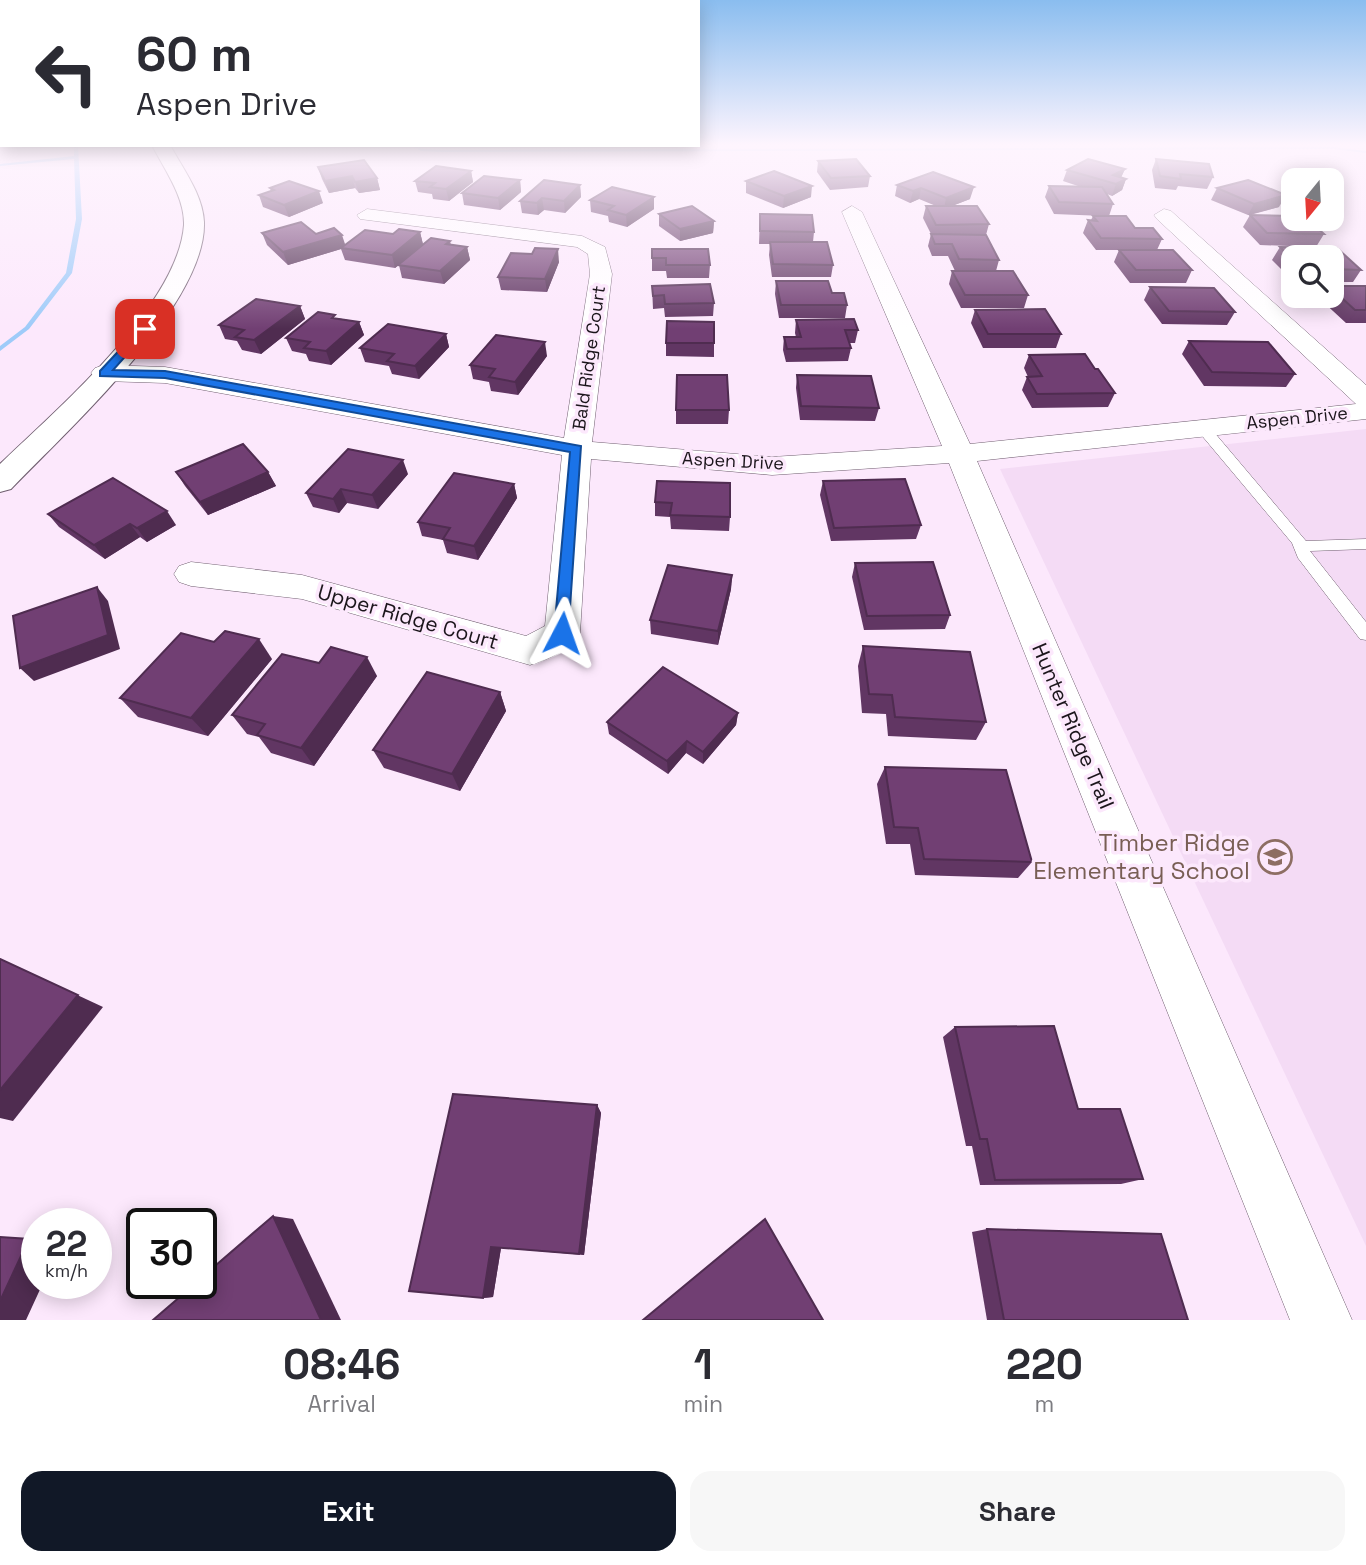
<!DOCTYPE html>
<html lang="en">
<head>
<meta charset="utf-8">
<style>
  body { margin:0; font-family:"Space Grotesk",sans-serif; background:#f7f7f7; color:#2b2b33; height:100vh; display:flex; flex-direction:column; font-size:26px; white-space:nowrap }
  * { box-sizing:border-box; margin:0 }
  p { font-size:23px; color:#7c7c81 }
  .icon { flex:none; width:38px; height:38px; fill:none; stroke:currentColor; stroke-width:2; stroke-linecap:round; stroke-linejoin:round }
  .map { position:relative; height:1320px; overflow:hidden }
  .details { display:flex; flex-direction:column; background:#fff; flex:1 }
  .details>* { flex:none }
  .top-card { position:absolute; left:0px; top:0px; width:700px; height:147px; box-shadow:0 4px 18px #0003; background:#fff; color:#2b2b33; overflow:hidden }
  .needle { width:46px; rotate:198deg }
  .fabs { position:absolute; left:1281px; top:168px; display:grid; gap:14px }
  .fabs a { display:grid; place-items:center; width:63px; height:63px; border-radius:14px; background:#fff; box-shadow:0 4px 18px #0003; font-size:35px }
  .speed { position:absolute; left:21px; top:1208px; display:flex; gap:14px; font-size:35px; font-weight:700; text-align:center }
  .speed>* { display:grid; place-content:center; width:91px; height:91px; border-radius:50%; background:#fff; box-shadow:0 4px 18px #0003; line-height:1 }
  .speed small { font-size:18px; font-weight:400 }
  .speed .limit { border:4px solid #111; border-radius:10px; background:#fff; color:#111 }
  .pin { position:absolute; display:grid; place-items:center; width:60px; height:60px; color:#fff; margin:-30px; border-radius:14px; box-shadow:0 4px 10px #0006 }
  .me { position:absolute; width:77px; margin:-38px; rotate:4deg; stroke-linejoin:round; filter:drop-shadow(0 0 5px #0008) }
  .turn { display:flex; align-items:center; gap:24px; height:147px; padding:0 21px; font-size:32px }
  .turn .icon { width:91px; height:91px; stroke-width:2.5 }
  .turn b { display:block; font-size:49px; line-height:60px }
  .eta { display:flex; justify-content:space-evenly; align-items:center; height:119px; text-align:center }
  .eta b { font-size:42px; font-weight:700; line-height:49px }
  .button { display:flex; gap:14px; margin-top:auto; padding:14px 21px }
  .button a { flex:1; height:80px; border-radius:21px; background:#111827; color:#fff; font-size:28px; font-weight:700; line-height:80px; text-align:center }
  .button a+a { background:#f7f7f7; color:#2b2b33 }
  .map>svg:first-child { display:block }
</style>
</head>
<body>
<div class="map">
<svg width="1366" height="1320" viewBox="0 0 1366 1320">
  <rect width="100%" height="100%" fill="#fce8fc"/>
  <polygon fill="#f4dbf5" points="1366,429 1366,1246 1000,469"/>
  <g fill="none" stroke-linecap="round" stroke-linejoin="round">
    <g fill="#9ecbf9" fill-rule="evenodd">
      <polygon points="74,145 78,145 82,219 72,273 29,329 0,351 0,346 25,327 66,273 76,219 74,159 0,166 0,164 74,156"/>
      <polygon points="410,145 416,145 422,149 442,150 1334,147 1366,151 1366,153 1334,149 442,152 421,151"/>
    </g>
    <g stroke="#705f70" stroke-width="1">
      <polygon id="service" points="1203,424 1208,425 1306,541 1366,539 1366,549 1310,551 1366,622 1366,640 1360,639 1298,558 1292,543 1198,431 1198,425"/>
    </g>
    <g stroke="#705f70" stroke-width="1">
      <path id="minor" d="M852,206L862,212L970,444L1356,404L1157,219L1154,215L1164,209L1171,211L1366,385V419L977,461L1352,1320H1290L949,463L772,475L591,459L580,633C571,650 548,659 530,665L302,599L191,586L179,582L174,574L179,566L191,562L302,575L526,636L545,626L562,455L165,383L104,381L95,378L91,373L95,368L104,365L165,367L564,438L590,274L588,254L577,247L360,219L357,215L367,209L582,236L605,247L612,274L592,442L772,457L942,446L842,212Z"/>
    </g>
    <g stroke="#705f70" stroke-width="2">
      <path id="secondary" d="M152,145H170C183,169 203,195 204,222C207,304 66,432 11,489L0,492V464C56,410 178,306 184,225C185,197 164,169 152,145Z"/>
    </g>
    <use href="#service" fill="#fff" fill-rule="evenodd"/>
    <use href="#minor" fill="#fff" fill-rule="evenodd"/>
    <use href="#secondary" fill="#fff" fill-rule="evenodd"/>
  </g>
  <g fill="#613663">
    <polygon points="1156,159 1213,177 1207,189 1178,186 1176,190 1155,188 1152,170"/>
    <polygon points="818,161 870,176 868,187 830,190 817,172"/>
    <polygon points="318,167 377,178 380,190 359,193 355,188 329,193 322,179"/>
    <polygon points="1125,169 1121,177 1126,179 1122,190 1112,196 1107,194 1113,204 1109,216 1162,239 1157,250 1192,270 1186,283 1130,283 1114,262 1119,250 1096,250 1083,233 1088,220 1091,220 1093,216 1104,216 1054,214 1045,197 1049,186 1081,187 1063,181 1067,170"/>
    <polygon points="471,171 473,182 449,201 433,199 432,194 418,192 415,181"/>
    <polygon points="933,172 970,199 952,206 989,224 986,235 999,260 996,271 1028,295 1024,308 961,308 949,284 952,271 955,271 948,256 932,256 928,246 931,234 923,218 926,206 936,206 919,199 910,203 895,196 897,185"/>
    <polygon points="520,180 521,192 500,210 464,205 462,193"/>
    <polygon points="746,181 811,197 783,208 746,193"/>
    <polygon points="580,185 581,197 565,213 544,210 538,215 522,213 520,201"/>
    <polygon points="270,188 323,203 289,217 263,207 259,195 271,191"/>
    <polygon points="1217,188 1279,207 1250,215 1324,234 1316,247 1260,245 1243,227 1250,215 1248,215 1211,200"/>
    <polygon points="654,197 654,209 627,227 609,222 608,216 591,212 590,200"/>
    <polygon points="659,214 714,221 713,233 680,241 659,226"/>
    <polygon points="760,214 814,232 813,242 833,265 831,277 772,277 769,255 770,244 759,244"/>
    <polygon points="420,232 423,244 450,241 451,245 467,247 470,260 444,284 402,278 399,265 395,268 345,260 341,249 288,265 267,245 262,233 316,234 345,245 393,234"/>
    <polygon points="1280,247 1337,248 1361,270 1353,282 1332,282 1332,257 1293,257 1293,281 1272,260"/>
    <polygon points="652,249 710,265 709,278 667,278 666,271 652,271"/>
    <polygon points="532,254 559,262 547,292 501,290 498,277"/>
    <polygon points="776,281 832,293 847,305 845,318 779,318 775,294"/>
    <polygon points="652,286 714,303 713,316 665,317 664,308 653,309"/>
    <polygon points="1332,286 1366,286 1366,323 1346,323 1320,299 1321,296 1332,296"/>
    <polygon points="1150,287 1235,312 1227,325 1162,324 1144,300"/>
    <polygon points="300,306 305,319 261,354 242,350 237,341 225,339 219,325"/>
    <polygon points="975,310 1061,334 1056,348 983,348 971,323"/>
    <polygon points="337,318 359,322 364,335 331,365 309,361 306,354 292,351 286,338"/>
    <polygon points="796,320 858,330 855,343 849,343 851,348 848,361 786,362 783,350 784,337 796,337 795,333"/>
    <polygon points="714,322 714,357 666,356 666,343"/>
    <polygon points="446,334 449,347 419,379 392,374 389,366 365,362 360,348"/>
    <polygon points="1189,341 1295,374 1286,387 1204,386 1182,354"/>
    <polygon points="1029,355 1095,369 1115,393 1108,407 1032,408 1022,390 1027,377 1028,377 1024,368"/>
    <polygon points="547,356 518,395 491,391 489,382 473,379 470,365"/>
    <polygon points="797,375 879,408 875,421 800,420 796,388"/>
    <polygon points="676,410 729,410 728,424 676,424"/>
    <polygon points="176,472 268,472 276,486 208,515 185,486"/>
    <polygon points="408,474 378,509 347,503 339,513 313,507 306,493"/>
    <polygon points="657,481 730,517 729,531 671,529 670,517 655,516 655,502"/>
    <polygon points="823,481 921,525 916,539 831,541 820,495"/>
    <polygon points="514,484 517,498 478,560 447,553 443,540 422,536 418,522"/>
    <polygon points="48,514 176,525 147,542 140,537 105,559 59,527"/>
    <polygon points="855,563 950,615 945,629 864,630 852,577"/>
    <polygon points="732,575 731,589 718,645 651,634 650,620"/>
    <polygon points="863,646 986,722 976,740 888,736 886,714 862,713 858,666"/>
    <polygon points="272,659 208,736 138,717 120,698"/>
    <polygon points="319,663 377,676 314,766 271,753 259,737 247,734 232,715"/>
    <polygon points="500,692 506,711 460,791 384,768 373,750"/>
    <polygon points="738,713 736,725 703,764 686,753 668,774 609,734 607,722"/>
    <polygon points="885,767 1032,862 1018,878 915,875 910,844 886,844 877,784"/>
    <polygon points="955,1027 1078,1109 1143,1179 1121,1184 980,1185 972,1146 966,1146 943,1037"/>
    <polygon points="597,1105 601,1113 584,1255 501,1248 493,1297 483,1298 409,1291"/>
    <polygon points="987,1229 1188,1320 987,1320 972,1232"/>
  </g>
  <g fill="#4f2c50">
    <polygon points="1125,169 1120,180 1113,175"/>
    <polygon points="471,171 473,182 449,201 446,189"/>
    <polygon points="352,176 355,188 329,193 325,181"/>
    <polygon points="377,178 380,190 359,193 355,182"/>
    <polygon points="1126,179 1122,190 1112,196 1116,184"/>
    <polygon points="520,180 521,192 500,210 498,198"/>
    <polygon points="580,185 581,197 565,213 564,201"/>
    <polygon points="812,186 811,197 783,208 784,196"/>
    <polygon points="974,187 970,199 944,209 946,198"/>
    <polygon points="921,188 919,199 910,203 913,191"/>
    <polygon points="319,191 323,203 289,217 284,205"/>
    <polygon points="1286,195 1279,207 1248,215 1254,204"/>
    <polygon points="654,197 654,209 627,227 626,215"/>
    <polygon points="542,198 544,210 538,215 537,203"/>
    <polygon points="714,221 713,233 680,241 680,229"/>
    <polygon points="420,232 423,245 395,268 392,255"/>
    <polygon points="342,235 346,247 341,248 341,249 288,265 283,252"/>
    <polygon points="467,247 470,260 444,284 440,271"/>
    <polygon points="558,249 559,262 547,292 545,279"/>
    <polygon points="300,306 305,319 261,354 254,340"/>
    <polygon points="359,322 364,335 331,365 326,351"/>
    <polygon points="446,334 449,347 419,379 415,366"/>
    <polygon points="545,342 547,356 518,395 515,382"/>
    <polygon points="403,460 408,474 378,509 372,495"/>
    <polygon points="268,472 276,486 208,515 200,502"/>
    <polygon points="514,484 517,498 478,560 474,546"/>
    <polygon points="341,489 347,503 339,513 333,499"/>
    <polygon points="167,511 176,525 147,542 137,528"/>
    <polygon points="130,524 140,537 105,559 94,545"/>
    <polygon points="732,575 731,589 718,645 718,631"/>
    <polygon points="97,587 108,601 120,649 34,681 20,668"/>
    <polygon points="259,639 272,659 208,736 191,718"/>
    <polygon points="367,657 377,676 314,766 301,748"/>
    <polygon points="500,692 506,711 460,791 452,774"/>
    <polygon points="738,713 736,725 703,764 703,752"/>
    <polygon points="687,741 686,753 668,774 667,761"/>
    <polygon points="0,959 103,1007 13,1121 0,1118"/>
    <polygon points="597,1105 601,1113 584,1255 579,1254"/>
    <polygon points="273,1216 293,1219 341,1320 321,1320"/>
    <polygon points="29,1239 37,1240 37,1283 43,1283 26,1320 0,1320 0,1301"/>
    <polygon points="491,1247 501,1248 493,1297 483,1298"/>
  </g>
  <g fill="#713f73" stroke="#4f2c50" stroke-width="2">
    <polygon points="856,159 870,176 831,178 818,161"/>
    <polygon points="1088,159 1125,169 1113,175 1126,179 1116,184 1067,170"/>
    <polygon points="1156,159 1209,164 1213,177 1180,174 1181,179 1160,176"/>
    <polygon points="364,160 377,178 355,182 352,176 325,181 318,167"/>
    <polygon points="436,166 471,171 446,189 430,187 435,183 415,181"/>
    <polygon points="774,171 812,186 784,196 746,181"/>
    <polygon points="933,172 974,187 946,198 921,188 913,191 897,185"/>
    <polygon points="484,176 520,180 498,198 462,193"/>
    <polygon points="544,180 580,185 564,201 542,198 537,203 520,201"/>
    <polygon points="1248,180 1286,195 1254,204 1217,188"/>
    <polygon points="289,181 319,191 284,205 259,195 274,190 270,188"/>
    <polygon points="1049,186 1102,187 1113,204 1059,202"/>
    <polygon points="612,187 654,197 626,215 608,210 614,206 590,200"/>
    <polygon points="692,206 714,221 680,229 659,214"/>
    <polygon points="926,206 977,206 989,224 936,225"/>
    <polygon points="760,214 812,215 814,232 760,231"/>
    <polygon points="1250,215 1293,216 1293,219 1307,219 1324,234 1267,233"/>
    <polygon points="1093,216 1126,216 1135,228 1153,228 1162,239 1101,238 1088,220 1097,221"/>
    <polygon points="301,222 316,234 334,228 342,235 283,252 262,233"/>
    <polygon points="399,229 420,232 392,255 341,248 365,230 393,234"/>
    <polygon points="931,234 986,235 999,260 959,259 952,244 935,244"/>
    <polygon points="431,238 450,241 446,244 467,247 440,271 398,265"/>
    <polygon points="770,242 827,242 833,265 773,264"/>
    <polygon points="1280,247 1337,248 1361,270 1332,269 1332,257 1293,257 1293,260"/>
    <polygon points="535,248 558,249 545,279 498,277 511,253 532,254"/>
    <polygon points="652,249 708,249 710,265 666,265 666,258 652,258"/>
    <polygon points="1119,250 1173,250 1192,270 1136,270"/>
    <polygon points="952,271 1013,271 1028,295 965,295"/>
    <polygon points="776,281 828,281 832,293 844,293 847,305 781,305"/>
    <polygon points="710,284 714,303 665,304 664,295 653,296 652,286"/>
    <polygon points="1332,286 1366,286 1366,310 1355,310 1332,289"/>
    <polygon points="1150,287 1214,288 1235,312 1169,311"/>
    <polygon points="256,299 300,306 254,340 235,337 244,330 219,325"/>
    <polygon points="1045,309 1061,334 988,334 975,310"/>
    <polygon points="318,312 335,315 332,318 359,322 326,351 304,348 310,342 286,338"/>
    <polygon points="854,319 858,330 845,330 851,348 787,349 784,337 801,337 796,320"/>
    <polygon points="667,321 714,322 714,343 666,343"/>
    <polygon points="388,324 446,334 415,366 387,361 394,354 360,348"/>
    <polygon points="496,335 545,342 515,382 489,377 495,369 470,365"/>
    <polygon points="1189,341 1268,342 1295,374 1212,372"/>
    <polygon points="1085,354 1095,369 1098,369 1115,393 1037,394 1027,377 1042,376 1029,355"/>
    <polygon points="677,375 727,375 729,410 676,410"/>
    <polygon points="797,375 871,376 879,408 801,406"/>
    <polygon points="243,444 268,472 200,502 176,472"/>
    <polygon points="348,449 403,460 372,495 341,489 333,499 306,493"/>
    <polygon points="454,473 514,484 474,546 443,539 450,528 418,522"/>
    <polygon points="113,478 167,511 137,528 130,524 94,545 48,514"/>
    <polygon points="905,479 921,525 834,528 823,481"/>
    <polygon points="657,481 730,483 730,517 670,515 672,503 655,502"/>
    <polygon points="933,562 950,615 867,616 855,563"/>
    <polygon points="668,565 732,575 718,631 650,620"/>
    <polygon points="97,587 108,635 20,668 13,616"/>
    <polygon points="225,631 259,639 191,718 120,698 181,633 214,642"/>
    <polygon points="863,646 970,652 986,722 895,717 892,695 869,694"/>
    <polygon points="331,647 367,657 301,748 257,735 265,724 232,715 282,654 319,663"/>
    <polygon points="663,667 738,713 703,752 687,741 667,761 607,722"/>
    <polygon points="427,672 500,692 452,774 373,750"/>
    <polygon points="885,767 1006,770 1032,862 924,859 918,828 894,827"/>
    <polygon points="0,959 78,995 0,1090"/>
    <polygon points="1054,1026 1078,1109 1120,1109 1143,1179 995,1180 987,1139 980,1139 955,1027"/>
    <polygon points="453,1094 597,1105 579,1254 491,1247 483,1298 409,1291"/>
    <polygon points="273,1216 321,1320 153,1320 196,1283 201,1283 201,1278"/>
    <polygon points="765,1219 823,1320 643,1320"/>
    <polygon points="987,1229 1161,1234 1188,1320 1004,1320"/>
    <polygon points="0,1237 29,1239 0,1301"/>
  </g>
  <linearGradient id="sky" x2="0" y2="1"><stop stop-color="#8abdef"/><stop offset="0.44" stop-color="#fef5fe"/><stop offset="1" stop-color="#fef5fe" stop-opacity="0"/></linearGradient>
  <rect width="1366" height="329" fill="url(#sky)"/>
  <polygon fill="#1a73e8" stroke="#114b97" stroke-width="2" points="142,326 150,329 113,370 165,371 581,446 568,637 557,637 554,633 570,452 165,378 100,376 100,371"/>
  <defs>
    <g id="school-ring" transform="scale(1.75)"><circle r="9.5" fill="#fce8fc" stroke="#8d6e63" stroke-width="1.5"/><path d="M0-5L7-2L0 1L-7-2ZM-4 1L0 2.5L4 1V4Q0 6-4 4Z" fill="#8d6e63"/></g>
  </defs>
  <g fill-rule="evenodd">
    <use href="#school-ring" x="1275" y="857"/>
  </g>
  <g text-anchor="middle" stroke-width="7" stroke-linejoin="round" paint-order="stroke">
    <g font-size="18" fill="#1b151b" stroke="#fce8fc">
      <text transform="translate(589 358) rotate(-82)" y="6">Bald Ridge Court</text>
      <text transform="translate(1297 418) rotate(-6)" y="6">Aspen Drive</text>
      <text transform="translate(733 461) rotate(3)" y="6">Aspen Drive</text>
    </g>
    <g font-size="21" fill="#1b151b" stroke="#fce8fc">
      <text transform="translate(408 617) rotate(16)" y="7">Upper Ridge Court</text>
      <text transform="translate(1073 726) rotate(67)" y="7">Hunter Ridge Trail</text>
    </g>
    <g font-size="24" fill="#785e54" stroke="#fce8fc" text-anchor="end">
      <text x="1250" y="851">Timber Ridge<tspan x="1250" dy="28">Elementary School</tspan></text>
    </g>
  </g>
</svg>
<div class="fabs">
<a><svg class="needle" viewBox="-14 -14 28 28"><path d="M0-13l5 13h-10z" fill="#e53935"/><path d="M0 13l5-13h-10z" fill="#7c7c81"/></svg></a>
<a><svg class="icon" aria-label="search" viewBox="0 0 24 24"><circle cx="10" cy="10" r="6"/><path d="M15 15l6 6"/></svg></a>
</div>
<div class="speed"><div>22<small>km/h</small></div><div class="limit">30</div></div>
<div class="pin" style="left:145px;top:329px;background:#d93025"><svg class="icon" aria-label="arrive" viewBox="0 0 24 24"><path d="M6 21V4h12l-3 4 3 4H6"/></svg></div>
<svg class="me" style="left:562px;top:633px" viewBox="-20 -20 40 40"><path d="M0-17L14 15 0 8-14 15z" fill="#1a73e8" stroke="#fff" stroke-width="4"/></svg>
<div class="top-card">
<div class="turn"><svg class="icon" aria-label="left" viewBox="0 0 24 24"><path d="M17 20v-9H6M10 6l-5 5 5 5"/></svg><div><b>60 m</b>Aspen Drive</div></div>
</div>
</div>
<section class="details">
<div class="eta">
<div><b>08:46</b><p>Arrival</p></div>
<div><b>1</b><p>min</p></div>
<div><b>220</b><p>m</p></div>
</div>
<div class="button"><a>Exit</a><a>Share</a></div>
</section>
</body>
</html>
